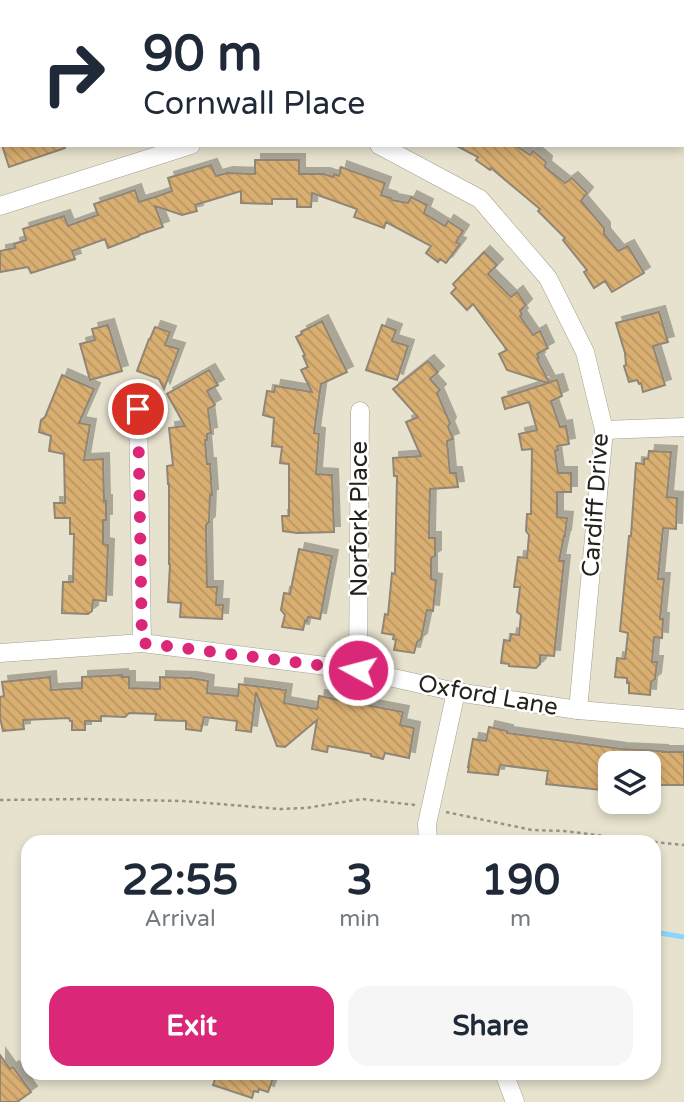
<!DOCTYPE html>
<html lang="en">
<head>
<meta charset="utf-8">
<style>
  body { margin:0; font-family:"Varela Round",sans-serif; background:#f6f6f7; color:#1f2937; height:100vh; display:flex; flex-direction:column; font-size:26px; white-space:nowrap }
  * { box-sizing:border-box; margin:0 }
  p { font-size:23px; color:#747a83 }
  .icon { flex:none; width:38px; height:38px; fill:none; stroke:currentColor; stroke-width:2; stroke-linecap:round; stroke-linejoin:round }
  .map { position:relative; flex:1; overflow:hidden }
  .details { position:absolute; left:21px; top:835px; width:640px; height:245px; display:flex; flex-direction:column; background:#fff; border-radius:21px; box-shadow:0 4px 10px #0003 }
  .details>* { flex:none }
  .banner { position:absolute; left:0px; top:0px; width:684px; height:147px; box-shadow:0 4px 10px #0003; background:#fff; color:#1f2937; overflow:hidden }
  .buttons { position:absolute; left:598px; top:751px; display:grid; gap:14px }
  .buttons a { display:grid; place-items:center; width:63px; height:63px; border-radius:14px; background:#fff; box-shadow:0 4px 10px #0003; font-size:35px }
  .pin { position:absolute; display:grid; place-items:center; width:60px; height:60px; color:#fff; margin:-30px; border:4px solid #fff; border-radius:50%; box-shadow:0 2px 7px #0007 }
  .me { position:absolute; width:77px; margin:-38px; rotate:277deg; stroke-linejoin:round; filter:drop-shadow(0 0 5px #0008) }
  .turn { display:flex; align-items:center; gap:24px; height:147px; padding:0 28px; font-size:32px }
  .turn .icon { width:91px; height:91px; stroke-width:2.5 }
  .turn b { display:block; font-size:49px; line-height:60px }
  .eta { display:flex; justify-content:space-evenly; align-items:center; height:119px; text-align:center }
  .eta b { font-size:42px; font-weight:700; line-height:49px }
  .primary-button { display:flex; gap:14px; margin-top:auto; padding:14px 28px }
  .primary-button a { flex:1; height:80px; border-radius:21px; background:#db2777; color:#fff; font-size:28px; font-weight:700; line-height:80px; text-align:center }
  .primary-button a+a { background:#f6f6f7; color:#1f2937 }
  .map>svg:first-child { display:block }
</style>
</head>
<body>
<div class="map">
<svg width="684" height="1102" viewBox="0 0 684 1102">
  <defs>
    <pattern id="building-back-hatch" width="6" height="6" patternUnits="userSpaceOnUse" patternTransform="scale(1.75)"><rect width="6" height="6" fill="#d8ae71"/><path d="M-1 5l2 2M0 0l6 6M5-1l2 2" fill="none" stroke="#b99561"/></pattern>
    <filter id="shadow"><feDropShadow dx="6" dy="-6" stdDeviation="0" flood-color="#0004"/></filter>
  </defs>
  <rect width="100%" height="100%" fill="#e7e2ce"/>
  <g fill="none" stroke-linecap="round" stroke-linejoin="round">
    <polyline stroke="#8ad5fd" stroke-width="5" points="654,932 684,937"/>
  </g>
  <g fill="url(#building-back-hatch)" stroke="#918676" stroke-width="2" filter="url(#shadow)">
    <polygon points="2,145 65,145 65,148 9,167"/>
    <polygon points="455,145 515,145 530,155 533,151 546,162 545,167 565,183 572,178 587,193 581,201 604,228 604,234 618,251 628,246 644,273 612,292 605,281 594,288 584,272 587,270 566,244 563,240 565,238 538,211 540,209 491,168 490,170 476,160 478,157"/>
    <polygon points="255,160 299,160 299,174 324,174 333,177 334,174 339,176 341,167 385,183 381,195 391,198 392,200 408,203 411,197 427,205 424,213 445,226 448,221 463,231 456,242 460,244 446,263 440,259 438,262 426,253 431,246 386,222 384,228 354,217 357,209 312,193 311,207 297,207 297,199 272,199 272,204 241,203 241,191 195,205 197,211 182,215 155,206 163,227 139,235 139,236 108,248 105,239 72,251 75,259 31,273 28,267 0,272 0,251 15,248 14,244 26,240 23,229 64,216 68,226 98,215 94,204 135,190 139,202 158,196 172,191 168,178 211,165 216,176 227,173 255,174"/>
    <polygon points="484,252 497,265 488,274 511,297 517,292 526,305 520,311 522,314 520,316 533,335 540,331 548,348 537,354 539,358 537,359 549,382 557,380 562,396 551,401 560,427 566,426 569,444 557,446 558,450 555,451 558,473 571,473 571,492 557,492 557,517 567,518 565,536 564,536 559,561 564,561 554,656 540,655 540,664 536,668 509,666 509,664 501,663 504,640 510,641 511,634 519,635 521,615 517,612 520,587 514,587 518,557 527,558 529,535 526,531 527,514 531,514 532,449 522,450 519,434 537,430 529,402 505,409 502,398 548,383 507,370 499,354 507,350 473,304 467,310 451,293 456,288 453,284"/>
    <polygon points="659,312 668,342 653,346 665,385 643,392 641,383 639,384 637,380 629,382 624,366 626,365 625,353 616,323"/>
    <polygon points="322,321 347,372 321,384 314,433 319,434 316,474 332,475 334,532 297,533 283,531 282,516 289,516 289,464 280,463 282,447 272,446 274,418 263,415 267,391 274,392 275,386 312,392 301,370 308,367 303,356 305,355 296,337 302,334 301,332"/>
    <polygon points="108,325 122,371 90,380 80,344 95,340 92,329"/>
    <polygon points="382,325 396,330 392,341 408,346 397,380 366,370"/>
    <polygon points="155,327 170,332 165,345 179,349 164,389 159,379 137,371 149,339 150,339"/>
    <polygon points="428,361 438,372 430,379 440,390 437,393 450,423 448,427 453,439 447,441 450,473 456,473 458,487 430,489 429,538 435,538 435,556 431,558 431,579 436,580 433,611 427,610 421,639 417,642 414,653 394,650 396,640 393,639 394,635 382,633 385,614 388,615 392,573 395,574 397,476 394,476 393,458 421,456 406,422 418,417 393,389"/>
    <polygon points="209,370 218,385 207,391 215,405 208,409 211,433 207,434 207,440 205,440 207,464 210,464 212,495 210,495 209,522 206,525 207,587 217,587 216,605 223,605 222,619 180,617 181,603 168,602 170,564 169,564 169,484 168,484 167,466 173,465 169,428 185,426 167,394"/>
    <polygon points="62,375 94,389 79,423 90,425 84,460 103,459 104,501 106,501 106,520 103,520 103,544 108,545 106,601 93,600 92,611 88,614 62,613 63,582 73,582 74,534 70,534 70,518 55,518 54,503 65,503 64,454 49,451 51,436 39,432 41,420 45,417"/>
    <polygon points="649,451 671,452 667,497 677,498 676,529 663,528 658,579 664,579 660,619 663,619 662,638 654,637 652,662 657,662 655,679 651,682 650,695 629,693 629,683 627,683 627,678 615,677 617,658 625,659 628,633 620,631 629,536 631,536 636,463 644,464 644,459 648,459"/>
    <polygon points="299,549 332,556 320,619 308,617 307,621 305,621 303,630 282,627 285,615 281,610 284,593 290,594"/>
    <polygon points="122,675 122,677 129,677 129,688 160,689 160,677 191,678 208,681 207,693 238,696 239,684 286,690 284,703 317,709 319,696 403,712 400,725 414,728 409,758 385,753 383,759 371,756 371,754 328,746 327,752 312,749 317,720 285,747 277,746 256,692 251,732 236,730 237,721 204,717 201,731 186,729 186,721 155,720 156,714 129,713 125,717 101,716 101,721 85,721 85,730 72,730 72,721 70,721 69,718 23,720 24,729 3,731 0,718 0,697 4,696 2,682 50,677 51,690 82,688 82,677"/>
    <polygon points="489,727 507,731 507,733 621,749 662,751 662,752 684,752 684,785 660,785 660,788 649,788 649,763 611,763 611,791 546,784 548,771 500,765 498,775 468,772 469,767 468,767 473,739 486,741"/>
    <polygon points="0,1055 10,1069 13,1067 31,1092 17,1102 0,1102"/>
    <polygon points="217,1073 275,1073 268,1092 259,1089 258,1092 254,1091 252,1098 213,1085"/>
  </g>
  <g fill="none" stroke-linecap="round" stroke-linejoin="round">
    <g stroke="#a39e8c" stroke-width="19">
      <g id="minor">
        <polyline points="379,145 480,199 548,278 585,352 604,430 578,710"/>
        <polyline points="0,206 191,145"/>
        <polyline points="138,409 142,643"/>
        <polyline points="604,430 684,427"/>
        <polyline points="0,653 142,643 358,670 456,692 578,710 684,719"/>
        <polyline points="358,670 360,411"/>
        <polyline points="428,842 427,824 456,692"/>
        <polyline points="504,1073 515,1102"/>
      </g>
    </g>
    <g stroke="#979384" stroke-width="2.5" stroke-dasharray="3.5 3.5" stroke-linecap="butt">
      <polyline points="0,800 84,799 183,801 280,809 306,808 362,799 415,805"/>
      <polyline points="446,812 532,830 564,831 654,842"/>
      <polyline points="654,842 684,845"/>
    </g>
    <use href="#minor" stroke="#fff" stroke-width="18"/>
  </g>
  <g fill="none" stroke-linecap="round" stroke-linejoin="round">
    <polyline stroke="#db2777" stroke-width="12" stroke-dasharray="0 21.6" points="138,409 142,643 358,670"/>
  </g>
  <g text-anchor="middle" stroke-width="5" stroke-linejoin="round" paint-order="stroke">
    <g font-size="24" fill="#24221b" stroke="#fff">
      <text transform="translate(595 505) rotate(-86)" y="8">Cardiff Drive</text>
      <text transform="translate(359 519) rotate(-90)" y="8">Norfork Place</text>
      <text transform="translate(488 695) rotate(10)" y="8">Oxford Lane</text>
    </g>
  </g>
</svg>
<div class="buttons">
<a><svg class="icon" aria-label="layers" viewBox="0 0 24 24"><path d="M12 4l9 5-9 5-9-5zM3 14l9 5 9-5"/></svg></a>
</div>
<div class="pin" style="left:138px;top:409px;background:#d93025"><svg class="icon" aria-label="arrive" viewBox="0 0 24 24"><path d="M6 21V4h12l-3 4 3 4H6"/></svg></div>
<svg class="me" style="left:358px;top:670px" viewBox="-20 -20 40 40"><circle r="17" fill="#db2777" stroke="#fff" stroke-width="3"/><path d="M0-11L8 9 0 5-8 9z" fill="#fff"/></svg>
<div class="banner">
<div class="turn"><svg class="icon" aria-label="right" viewBox="0 0 24 24"><path d="M7 20v-9h11M14 6l5 5-5 5"/></svg><div><b>90 m</b>Cornwall Place</div></div>
</div>
<section class="details">
<div class="eta">
<div><b>22:55</b><p>Arrival</p></div>
<div><b>3</b><p>min</p></div>
<div><b>190</b><p>m</p></div>
</div>
<div class="primary-button"><a>Exit</a><a>Share</a></div>
</section>
</div>
</body>
</html>
